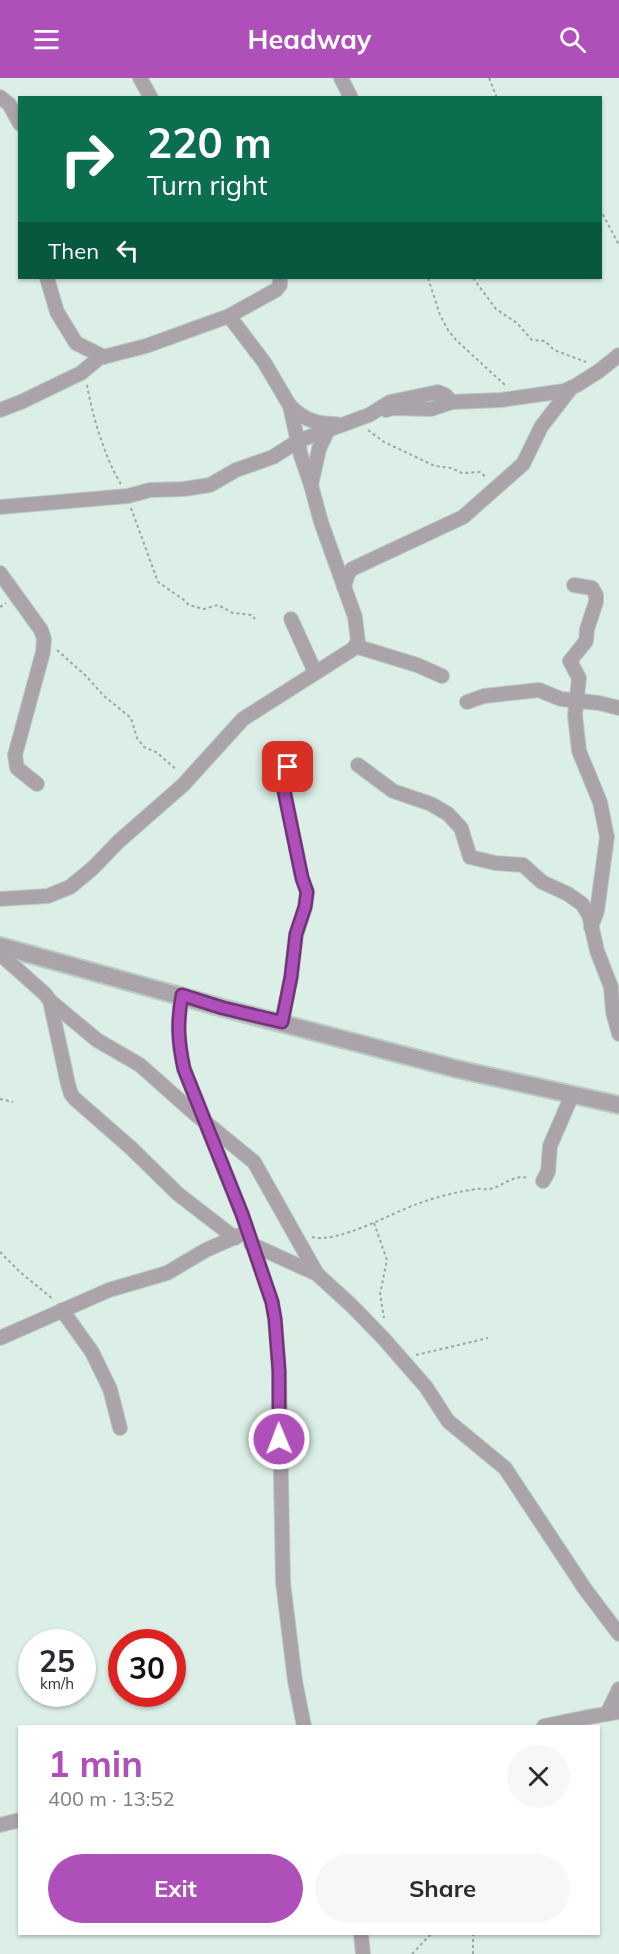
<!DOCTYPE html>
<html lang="en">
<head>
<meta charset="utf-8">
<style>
  body { margin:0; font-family:Mulish,sans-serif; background:#f7f7f7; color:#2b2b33; height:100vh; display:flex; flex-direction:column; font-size:22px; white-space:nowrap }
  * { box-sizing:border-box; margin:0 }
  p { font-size:20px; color:#7c7c81 }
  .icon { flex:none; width:33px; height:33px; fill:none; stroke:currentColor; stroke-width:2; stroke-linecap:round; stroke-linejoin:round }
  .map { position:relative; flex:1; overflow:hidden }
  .sheet { position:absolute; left:18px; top:1647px; width:582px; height:210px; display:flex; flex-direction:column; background:#fff; border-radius:0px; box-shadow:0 2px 4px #0004 }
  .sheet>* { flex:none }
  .guide { position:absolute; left:18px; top:18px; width:584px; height:183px; border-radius:0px; box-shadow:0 2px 4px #0004; background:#0b6e4f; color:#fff; overflow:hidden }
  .speed { position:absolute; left:18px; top:1551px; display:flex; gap:12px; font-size:30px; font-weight:700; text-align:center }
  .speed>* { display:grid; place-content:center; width:78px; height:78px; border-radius:50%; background:#fff; box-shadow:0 2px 4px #0004; line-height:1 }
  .speed small { font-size:15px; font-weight:400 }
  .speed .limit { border:9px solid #d22; background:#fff; color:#111 }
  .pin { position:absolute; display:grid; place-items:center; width:51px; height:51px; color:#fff; margin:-26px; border-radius:12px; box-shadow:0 3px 9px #0006 }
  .me { position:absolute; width:66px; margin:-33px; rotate:359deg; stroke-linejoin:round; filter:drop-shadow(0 0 4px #0008) }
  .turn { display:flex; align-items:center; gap:21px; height:126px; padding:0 30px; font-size:27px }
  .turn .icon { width:78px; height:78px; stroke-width:2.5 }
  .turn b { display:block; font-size:42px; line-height:51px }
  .then { display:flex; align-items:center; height:57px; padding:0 30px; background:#0003; gap:12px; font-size:22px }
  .round { display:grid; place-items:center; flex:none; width:63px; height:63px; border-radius:32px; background:#f7f7f7 }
  .head { display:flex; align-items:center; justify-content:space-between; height:102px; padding:0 30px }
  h1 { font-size:36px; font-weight:700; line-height:45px; color:#af50ba }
  .cta { display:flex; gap:12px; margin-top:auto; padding:12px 30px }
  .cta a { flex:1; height:69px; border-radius:36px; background:#af50ba; color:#fff; font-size:24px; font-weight:700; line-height:69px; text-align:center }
  .cta a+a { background:#f7f7f7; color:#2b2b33 }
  header { display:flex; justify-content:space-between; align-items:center; height:78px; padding:0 30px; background:#af50ba; color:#fff; font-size:27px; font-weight:700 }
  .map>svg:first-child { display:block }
</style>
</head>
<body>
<header><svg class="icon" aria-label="menu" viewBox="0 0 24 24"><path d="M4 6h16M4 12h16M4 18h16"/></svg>Headway<svg class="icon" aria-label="search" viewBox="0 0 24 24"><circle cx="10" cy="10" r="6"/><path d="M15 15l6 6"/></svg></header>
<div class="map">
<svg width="619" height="1876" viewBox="0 0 619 1876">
  <rect width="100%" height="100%" fill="#dbefe6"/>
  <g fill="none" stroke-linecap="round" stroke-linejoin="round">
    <g stroke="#bacbc3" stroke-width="16">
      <g id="minor">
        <polyline points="140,0 151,20"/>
        <polyline points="341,0 351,20"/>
        <polyline points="0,19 9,26 20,46"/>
        <polyline points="47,200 57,234 76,265 104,279"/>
        <path d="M290,328C304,342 317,346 336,346"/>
        <polyline points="0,332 21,324 81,295 99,280 146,268 229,238 276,212 280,207 280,200"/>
        <polyline points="386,332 392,330 431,331 452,324 501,322 564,313 577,307 599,293 619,277"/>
        <polyline points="311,407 319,371 328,352"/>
        <polyline points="0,429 128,418 150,412 184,411 210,407 236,392 273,379 298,363 369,337 390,324 438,314 445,317 452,324"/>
        <polyline points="0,495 41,552 44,561 43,574 15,677 17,690 37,706"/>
        <polyline points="574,507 592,510 596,517 596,524 587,551 586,563 570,583 579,600 575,637 579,673 600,724 607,759 597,833 591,849"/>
        <polyline points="344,509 348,496 352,491 463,439 523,386 541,349 571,310"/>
        <polyline points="291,541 315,594"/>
        <polyline points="355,568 417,587 442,598"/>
        <polyline points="467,624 484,618 539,612 561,621 599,625 619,630"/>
        <polyline points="358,687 393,713 431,726 448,736 461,750 470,779 495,785 523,787 542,804 568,816 582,826 589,837 597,873 611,909 613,934 619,956"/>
        <polyline points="0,821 48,818 70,809 93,790 118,764 183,707 243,641 353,571 358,564 355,539 321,444 311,407 301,378 290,328 264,284 229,238"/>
        <polyline points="0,876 45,916 50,923 68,1006 71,1016 75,1021 131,1070 178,1116 235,1160"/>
        <path d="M182,917C177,945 178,963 184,991L242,1136L272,1224L275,1241L279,1293L283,1504L295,1603L304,1648"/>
        <polyline points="50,923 97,962 140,987 194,1035 254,1084 317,1196"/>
        <polyline points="282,944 291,899 296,857 305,829 307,814 302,800 281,697 296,677"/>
        <polyline points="543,1103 548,1094 550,1068 572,1017"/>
        <polyline points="251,1166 317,1196 352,1228 384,1261 426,1309 448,1343 505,1390 585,1511 619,1556"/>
        <polyline points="62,1232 92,1274 110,1311 120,1350"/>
        <polyline points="0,1260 109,1212 167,1195 206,1172 240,1157"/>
        <polyline points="607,1636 619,1611"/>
        <polyline points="544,1648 583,1640 619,1634"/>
        <polyline points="0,1747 20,1742"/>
        <polyline points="361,1856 363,1876"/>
      </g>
    </g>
    <g stroke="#bacbc3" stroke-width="20">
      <polyline id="tertiary" points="0,868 223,930 457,991 619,1027"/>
    </g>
    <g stroke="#99a8a1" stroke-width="2" stroke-dasharray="3 3" stroke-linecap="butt">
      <polyline points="489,0 497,20"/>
      <polyline points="600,131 619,167"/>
      <polyline points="428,200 440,237 448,252 456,262 505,307"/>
      <polyline points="473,200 496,231 517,245 532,262 545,263 554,272 586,284"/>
      <path d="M87,307C92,336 105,381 121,406"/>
      <polyline points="368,352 384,364 435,388 451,390 462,395 480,394 487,400"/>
      <polyline points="131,430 158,504 184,522 189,527 204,531 218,527 233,535 252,537 255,541"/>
      <polyline points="0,529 6,525"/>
      <polyline points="57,572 87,599 104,618 131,640 137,660 144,669 156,674 177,692"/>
      <polyline points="0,1021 13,1024"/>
      <polyline points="374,1145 387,1182 380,1216 384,1240"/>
      <path d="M312,1159C337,1166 392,1135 417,1126C436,1119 456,1114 476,1111C480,1110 485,1112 489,1111C503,1109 512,1096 529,1100"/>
      <polyline points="0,1174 20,1194 54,1222"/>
      <polyline points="416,1277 488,1260"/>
      <polyline points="412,1876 431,1856"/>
      <polyline points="473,1876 473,1856"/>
    </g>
    <use href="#minor" stroke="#aaa4aa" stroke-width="14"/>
    <use href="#tertiary" stroke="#aaa4aa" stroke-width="16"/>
  </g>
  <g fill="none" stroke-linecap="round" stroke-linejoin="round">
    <g stroke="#723479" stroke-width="15">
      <path id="route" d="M279,1361V1293L275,1241L272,1224L242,1136L184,991C178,963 177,945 182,917L223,930L282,944L291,899L296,856L305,829L307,814L302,800L281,698L288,689"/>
    </g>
    <use href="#route" stroke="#af50ba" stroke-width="10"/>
  </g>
</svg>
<div class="speed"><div>25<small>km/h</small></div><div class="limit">30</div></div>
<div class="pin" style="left:288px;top:689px;background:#d93025"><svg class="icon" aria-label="arrive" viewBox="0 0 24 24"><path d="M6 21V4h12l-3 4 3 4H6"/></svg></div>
<svg class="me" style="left:279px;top:1361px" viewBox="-20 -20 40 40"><circle r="17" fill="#af50ba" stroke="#fff" stroke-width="3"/><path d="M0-11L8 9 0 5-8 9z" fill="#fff"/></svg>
<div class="guide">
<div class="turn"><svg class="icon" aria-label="right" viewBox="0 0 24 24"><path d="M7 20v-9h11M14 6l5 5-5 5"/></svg><div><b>220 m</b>Turn right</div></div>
<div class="then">Then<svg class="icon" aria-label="left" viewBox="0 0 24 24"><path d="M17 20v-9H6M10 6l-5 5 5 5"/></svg></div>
</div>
<section class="sheet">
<div class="head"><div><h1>1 min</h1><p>400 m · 13:52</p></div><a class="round"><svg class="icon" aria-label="close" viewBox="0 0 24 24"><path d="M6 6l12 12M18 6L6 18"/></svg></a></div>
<div class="cta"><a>Exit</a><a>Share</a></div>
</section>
</div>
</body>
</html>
